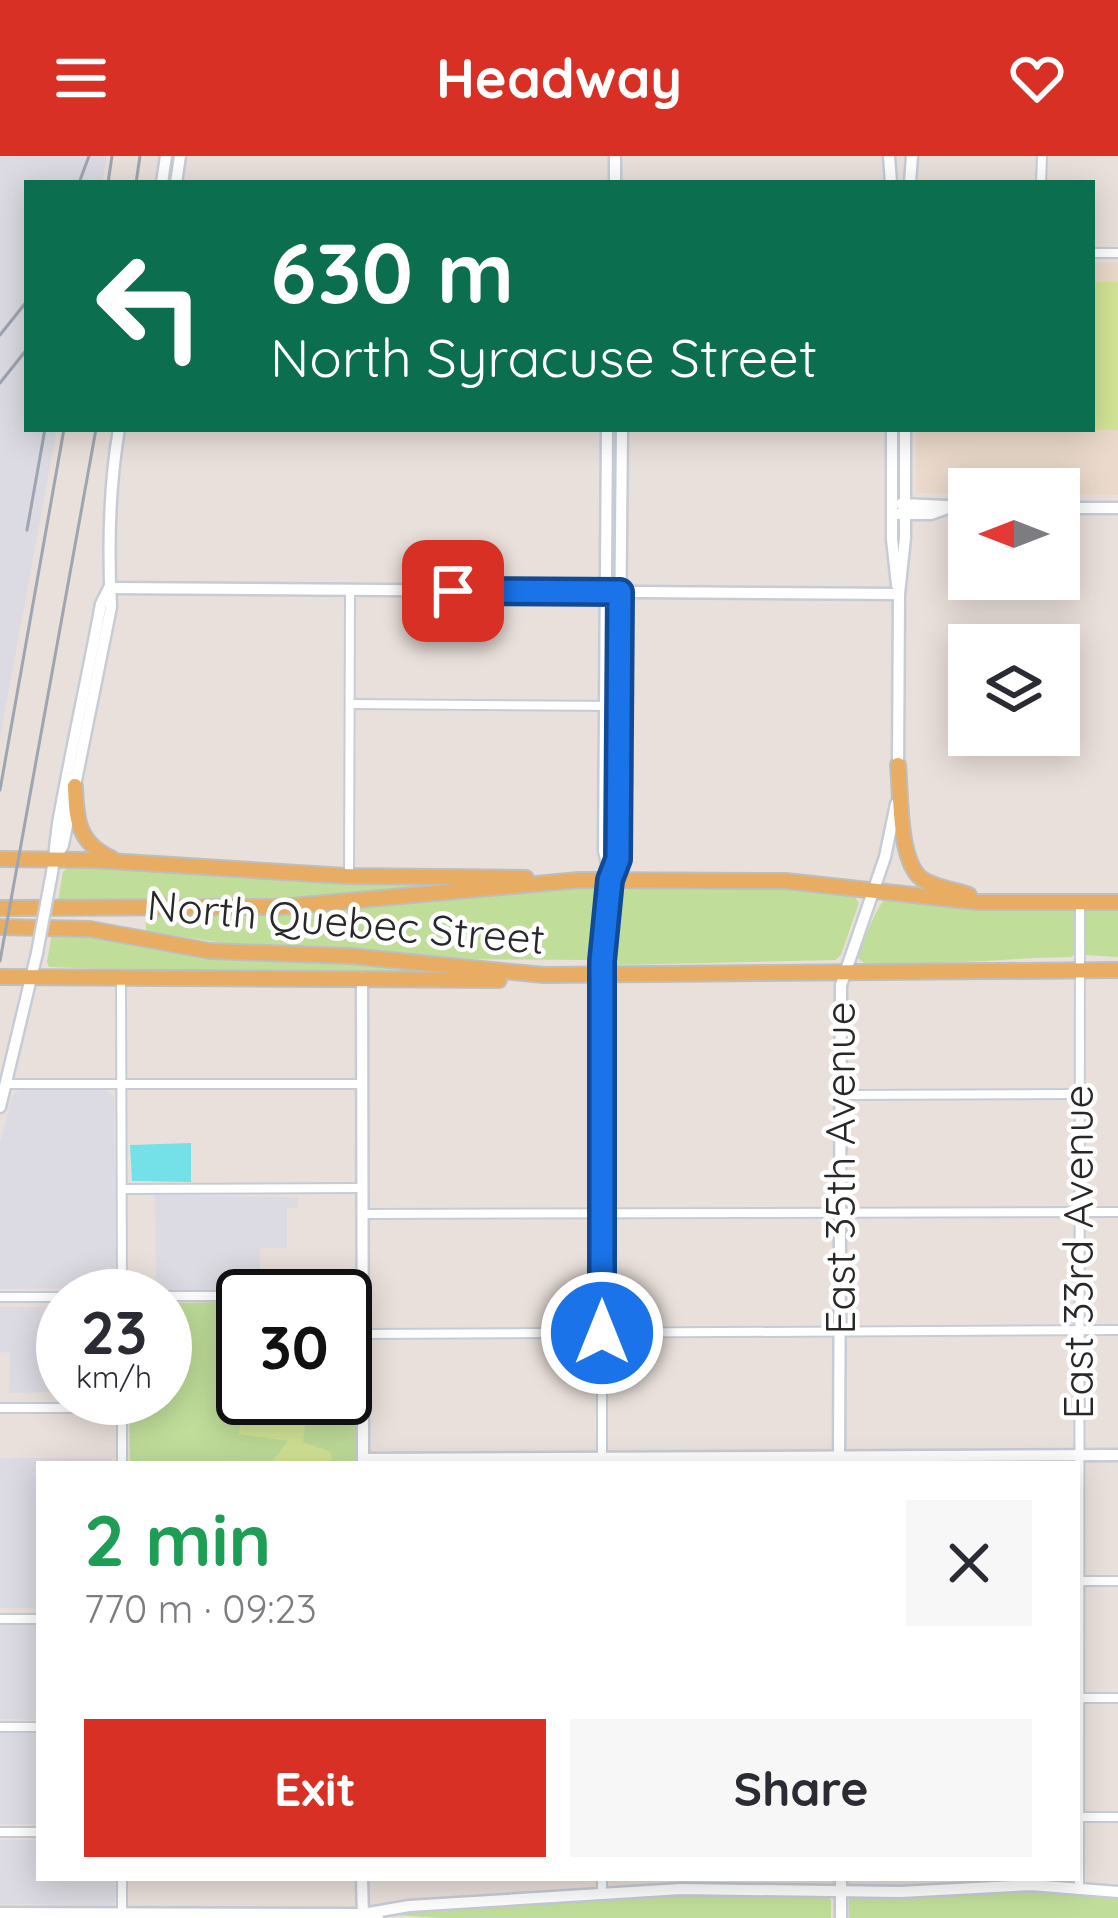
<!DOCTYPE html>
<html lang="en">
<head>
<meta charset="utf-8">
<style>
  body { margin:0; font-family:Quicksand,sans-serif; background:#f7f7f7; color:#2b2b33; height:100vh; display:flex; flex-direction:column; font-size:45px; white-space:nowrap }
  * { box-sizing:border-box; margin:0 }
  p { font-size:39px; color:#7c7c81 }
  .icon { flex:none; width:66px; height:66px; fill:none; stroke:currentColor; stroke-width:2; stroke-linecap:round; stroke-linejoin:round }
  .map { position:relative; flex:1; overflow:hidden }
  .details { position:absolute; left:36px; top:1305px; width:1044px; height:420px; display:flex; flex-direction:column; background:#fff; border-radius:0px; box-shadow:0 6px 30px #0003 }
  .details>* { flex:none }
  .banner { position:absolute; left:24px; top:24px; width:1071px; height:252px; border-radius:0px; box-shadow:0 6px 30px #0003; background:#0b6e4f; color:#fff; overflow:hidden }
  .needle { width:78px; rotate:270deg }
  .fabs { position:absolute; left:948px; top:312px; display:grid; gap:24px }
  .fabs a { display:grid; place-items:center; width:132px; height:132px; border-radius:0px; background:#fff; box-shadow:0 6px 30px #0003; font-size:60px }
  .speed { position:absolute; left:36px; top:1113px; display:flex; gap:24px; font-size:60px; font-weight:700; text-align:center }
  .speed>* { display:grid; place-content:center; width:156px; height:156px; border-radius:50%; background:#fff; box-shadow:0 6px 30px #0003; line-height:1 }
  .speed small { font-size:30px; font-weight:400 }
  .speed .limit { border:6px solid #111; border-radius:18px; background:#fff; color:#111 }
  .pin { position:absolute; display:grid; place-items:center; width:102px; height:102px; color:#fff; margin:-51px; border-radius:24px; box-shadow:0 6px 18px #0006 }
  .me { position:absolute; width:132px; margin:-66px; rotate:0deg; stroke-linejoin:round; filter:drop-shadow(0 0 9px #0008) }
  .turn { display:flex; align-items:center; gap:42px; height:252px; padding:0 48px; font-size:54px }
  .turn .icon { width:156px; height:156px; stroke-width:2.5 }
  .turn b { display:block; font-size:84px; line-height:102px }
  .round { display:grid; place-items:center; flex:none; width:126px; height:126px; border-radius:0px; background:#f7f7f7 }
  .summary { display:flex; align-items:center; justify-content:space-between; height:204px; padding:0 48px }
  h1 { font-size:72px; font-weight:700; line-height:90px; color:#1e9e55 }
  .cta { display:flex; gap:24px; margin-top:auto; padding:24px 48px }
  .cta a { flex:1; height:138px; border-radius:0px; background:#d93025; color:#fff; font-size:48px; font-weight:700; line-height:138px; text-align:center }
  .cta a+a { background:#f7f7f7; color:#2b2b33 }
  header { display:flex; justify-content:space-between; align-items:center; height:156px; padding:0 48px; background:#d93025; color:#fff; font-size:54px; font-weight:700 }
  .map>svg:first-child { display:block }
</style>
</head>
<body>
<header><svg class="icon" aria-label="menu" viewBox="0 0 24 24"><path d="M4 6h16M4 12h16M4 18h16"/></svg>Headway<svg class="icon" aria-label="heart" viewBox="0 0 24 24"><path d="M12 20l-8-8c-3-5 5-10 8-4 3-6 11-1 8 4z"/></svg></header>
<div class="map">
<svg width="1118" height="1762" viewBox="0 0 1118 1762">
  <rect width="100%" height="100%" fill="#eae0db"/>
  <g fill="#dcdbe3">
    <polygon points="0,0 107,0 102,27 27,27 27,273 57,273 0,582"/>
    <polygon points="25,933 105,934 114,940 116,1132 0,1133 0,987 12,940 17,935"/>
    <polygon points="155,1039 298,1041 298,1052 287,1052 287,1092 260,1092 260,1137 156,1136"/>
    <polygon points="0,1151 63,1151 63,1236 9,1237 10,1197 0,1196"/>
    <polygon points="0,1302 112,1302 112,1308 39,1308 39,1452 0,1452"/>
    <polygon points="0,1469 39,1469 39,1564 0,1563"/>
    <rect x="0" y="1575" width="39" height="93"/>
    <polygon points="0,1684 39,1684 39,1722 116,1722 115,1746 110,1749 0,1748"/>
  </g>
  <polygon fill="#ebdacb" points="1092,107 1118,107 1118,339 1059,338 1059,333 969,333 969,338 916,337 916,273 1092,273"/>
  <g fill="#c0de9a">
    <polygon points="71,709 175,717 212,714 483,726 271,745 58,745 63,716"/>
    <path d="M627,731H777L853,738L859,747L841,799L835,804L617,809L611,805C612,781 621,761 622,737Z"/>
    <polygon points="567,732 592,732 600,741 595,801 592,804 453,803 363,793 235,789 146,775 146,757 294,756"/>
    <path d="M885,743L948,751L1072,753L1076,757L1075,798L1071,801C1002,802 933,811 864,807L858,802C860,791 877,750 885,743Z"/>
    <polygon points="1090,753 1118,753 1118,801 1084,799 1084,757"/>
    <polygon points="52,776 115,782 208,801 371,807 441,816 190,816 49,811 47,806"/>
    <polygon points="243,1146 243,1242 345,1242 345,1146 355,1146 356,1308 130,1308 129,1242 165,1242 165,1147"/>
    <polygon points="1038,1735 1118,1742 1118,1762 849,1762 849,1741 928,1741"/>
    <polygon points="683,1738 826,1741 831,1744 831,1762 442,1762 378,1758"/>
  </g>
  <g fill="#d4e596">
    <polygon points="1092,126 1118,126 1118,274 1064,274 1092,273"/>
    <polygon points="243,1242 308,1242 303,1286 331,1296 332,1308 270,1308 288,1285 239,1278"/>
  </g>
  <polygon fill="#73e1e7" points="191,987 191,1026 132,1025 130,989"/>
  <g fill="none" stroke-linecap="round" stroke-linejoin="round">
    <g stroke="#c6ccd6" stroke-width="12">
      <g id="minor">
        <polyline points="1041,27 1042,0"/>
        <polyline points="1092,97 1118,97"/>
        <polyline points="350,548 620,550"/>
        <polyline points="349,720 350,434"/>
        <polyline points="121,823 122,1140"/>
        <polyline points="5,928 362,928"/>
        <polyline points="840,939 1078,938"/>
        <polyline points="122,1033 362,1032"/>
        <polyline points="362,1058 1118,1056"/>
        <polyline points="165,1140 243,1140"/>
        <polyline points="0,1141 63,1141"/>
        <polyline points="345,1141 362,1141"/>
        <polyline points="362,1178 1118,1174"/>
        <polyline points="122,1242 122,1308"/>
        <polyline points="0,1252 122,1252"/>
        <polyline points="602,1308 602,820"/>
        <polyline points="1078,1425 1118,1425"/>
        <polyline points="0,1463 39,1463"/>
        <polyline points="1078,1542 1118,1542"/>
        <polyline points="0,1571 39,1571"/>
        <polyline points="1078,1661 1118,1661"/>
        <polyline points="0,1676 39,1676"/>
        <polyline points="122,1722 122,1760"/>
        <polyline points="602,1722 602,1736"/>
        <polyline points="1079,1734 1080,748"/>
      </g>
    </g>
    <g stroke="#c6ccd6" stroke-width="15">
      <g id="tertiary">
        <polyline points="615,0 615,27"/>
        <polyline points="889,0 891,27"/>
        <polyline points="162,27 166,0"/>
        <polyline points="176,27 180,0"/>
        <polyline points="910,27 912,0"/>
        <polyline points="607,273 604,695 611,724"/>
        <polyline points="892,273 892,383 897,429"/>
        <polyline points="901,348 969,351"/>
        <polyline points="1059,352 1118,352"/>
        <polyline points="898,358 931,358 945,353"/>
        <polyline points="109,432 899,438"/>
        <polyline points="898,611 899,438 905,382 905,273"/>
        <path d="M55,703L63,689L111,451C108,393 109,331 119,273"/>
        <path d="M50,727C55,705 55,684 59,662C72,590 88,519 101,448L109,432"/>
        <polyline points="602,820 611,724 618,695 622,273"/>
        <polyline points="362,821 363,1304"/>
        <polyline points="0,951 37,797"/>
        <polyline points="363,1303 1118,1299"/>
        <polyline points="839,1308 841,829 885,701 896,648"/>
        <polyline points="362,1722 363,1762"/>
        <polyline points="841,1722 841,1762"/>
        <polyline points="0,1757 363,1758 378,1762"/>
        <polyline points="363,1758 409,1750 681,1733 900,1736 1031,1729 1118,1736"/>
      </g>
    </g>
    <g stroke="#bebebe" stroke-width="18">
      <g id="primary">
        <path d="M898,609C901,638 898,705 922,723C935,732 955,734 969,739"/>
        <path d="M75,630C76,663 78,687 111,702"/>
        <polyline points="0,703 93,704 346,720 526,722"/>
        <polyline points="0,752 281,751 579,724 786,725 977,746 1118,746"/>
        <polyline points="0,771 90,773 210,795 350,800 544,819 1118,814"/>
        <polyline points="0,821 499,824"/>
      </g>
    </g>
    <use href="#minor" stroke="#fff" stroke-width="8"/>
    <use href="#tertiary" stroke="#fff" stroke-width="10"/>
    <use href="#primary" stroke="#e8ac62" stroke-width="14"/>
    <g stroke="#9ea5b2" stroke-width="3">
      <polyline points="79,27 89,0"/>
      <polyline points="108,27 112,0"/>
      <polyline points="136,27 140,0"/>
      <polyline points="0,179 27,145"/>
      <polyline points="0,227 27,193"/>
      <polyline points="27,374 45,273"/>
      <polyline points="0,634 64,273"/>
      <polyline points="0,805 96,273"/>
    </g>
    <g stroke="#c6ccd6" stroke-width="15" stroke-linecap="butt">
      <polyline id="tertiary-bridge" points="37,797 50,727"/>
    </g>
    <use href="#tertiary-bridge" stroke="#fff" stroke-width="10"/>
  </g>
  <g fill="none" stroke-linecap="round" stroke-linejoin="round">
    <g stroke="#114b97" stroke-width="30">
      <polyline id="route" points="453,435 620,436 618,703 610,724 602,805 602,1177"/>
    </g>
    <use href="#route" stroke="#1a73e8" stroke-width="21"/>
  </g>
  <g text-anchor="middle" stroke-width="9" stroke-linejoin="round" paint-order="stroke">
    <g font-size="42" fill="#282828" stroke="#fff">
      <text transform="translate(346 766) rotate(5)" y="15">North Quebec Street</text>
      <text transform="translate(840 1012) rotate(-90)" y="15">East 35th Avenue</text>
      <text transform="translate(1078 1096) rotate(-90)" y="15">East 33rd Avenue</text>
    </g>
  </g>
</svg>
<div class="fabs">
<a><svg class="needle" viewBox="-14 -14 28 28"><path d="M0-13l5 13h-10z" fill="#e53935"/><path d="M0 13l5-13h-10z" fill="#7c7c81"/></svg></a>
<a><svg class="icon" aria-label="layers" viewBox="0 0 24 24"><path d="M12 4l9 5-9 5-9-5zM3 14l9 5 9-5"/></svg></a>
</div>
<div class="speed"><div>23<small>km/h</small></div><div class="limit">30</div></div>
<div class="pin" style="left:453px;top:435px;background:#d93025"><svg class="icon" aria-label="arrive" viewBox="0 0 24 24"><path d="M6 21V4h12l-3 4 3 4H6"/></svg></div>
<svg class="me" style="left:602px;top:1177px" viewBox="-20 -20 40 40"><circle r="17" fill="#1a73e8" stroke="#fff" stroke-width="3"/><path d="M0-11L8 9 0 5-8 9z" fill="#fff"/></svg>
<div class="banner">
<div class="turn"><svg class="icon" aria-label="left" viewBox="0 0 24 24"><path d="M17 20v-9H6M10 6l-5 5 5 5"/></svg><div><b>630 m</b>North Syracuse Street</div></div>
</div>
<section class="details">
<div class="summary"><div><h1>2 min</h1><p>770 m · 09:23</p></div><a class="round"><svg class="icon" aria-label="close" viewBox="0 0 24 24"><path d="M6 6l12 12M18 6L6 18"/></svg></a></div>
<div class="cta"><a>Exit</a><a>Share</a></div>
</section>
</div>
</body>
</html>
